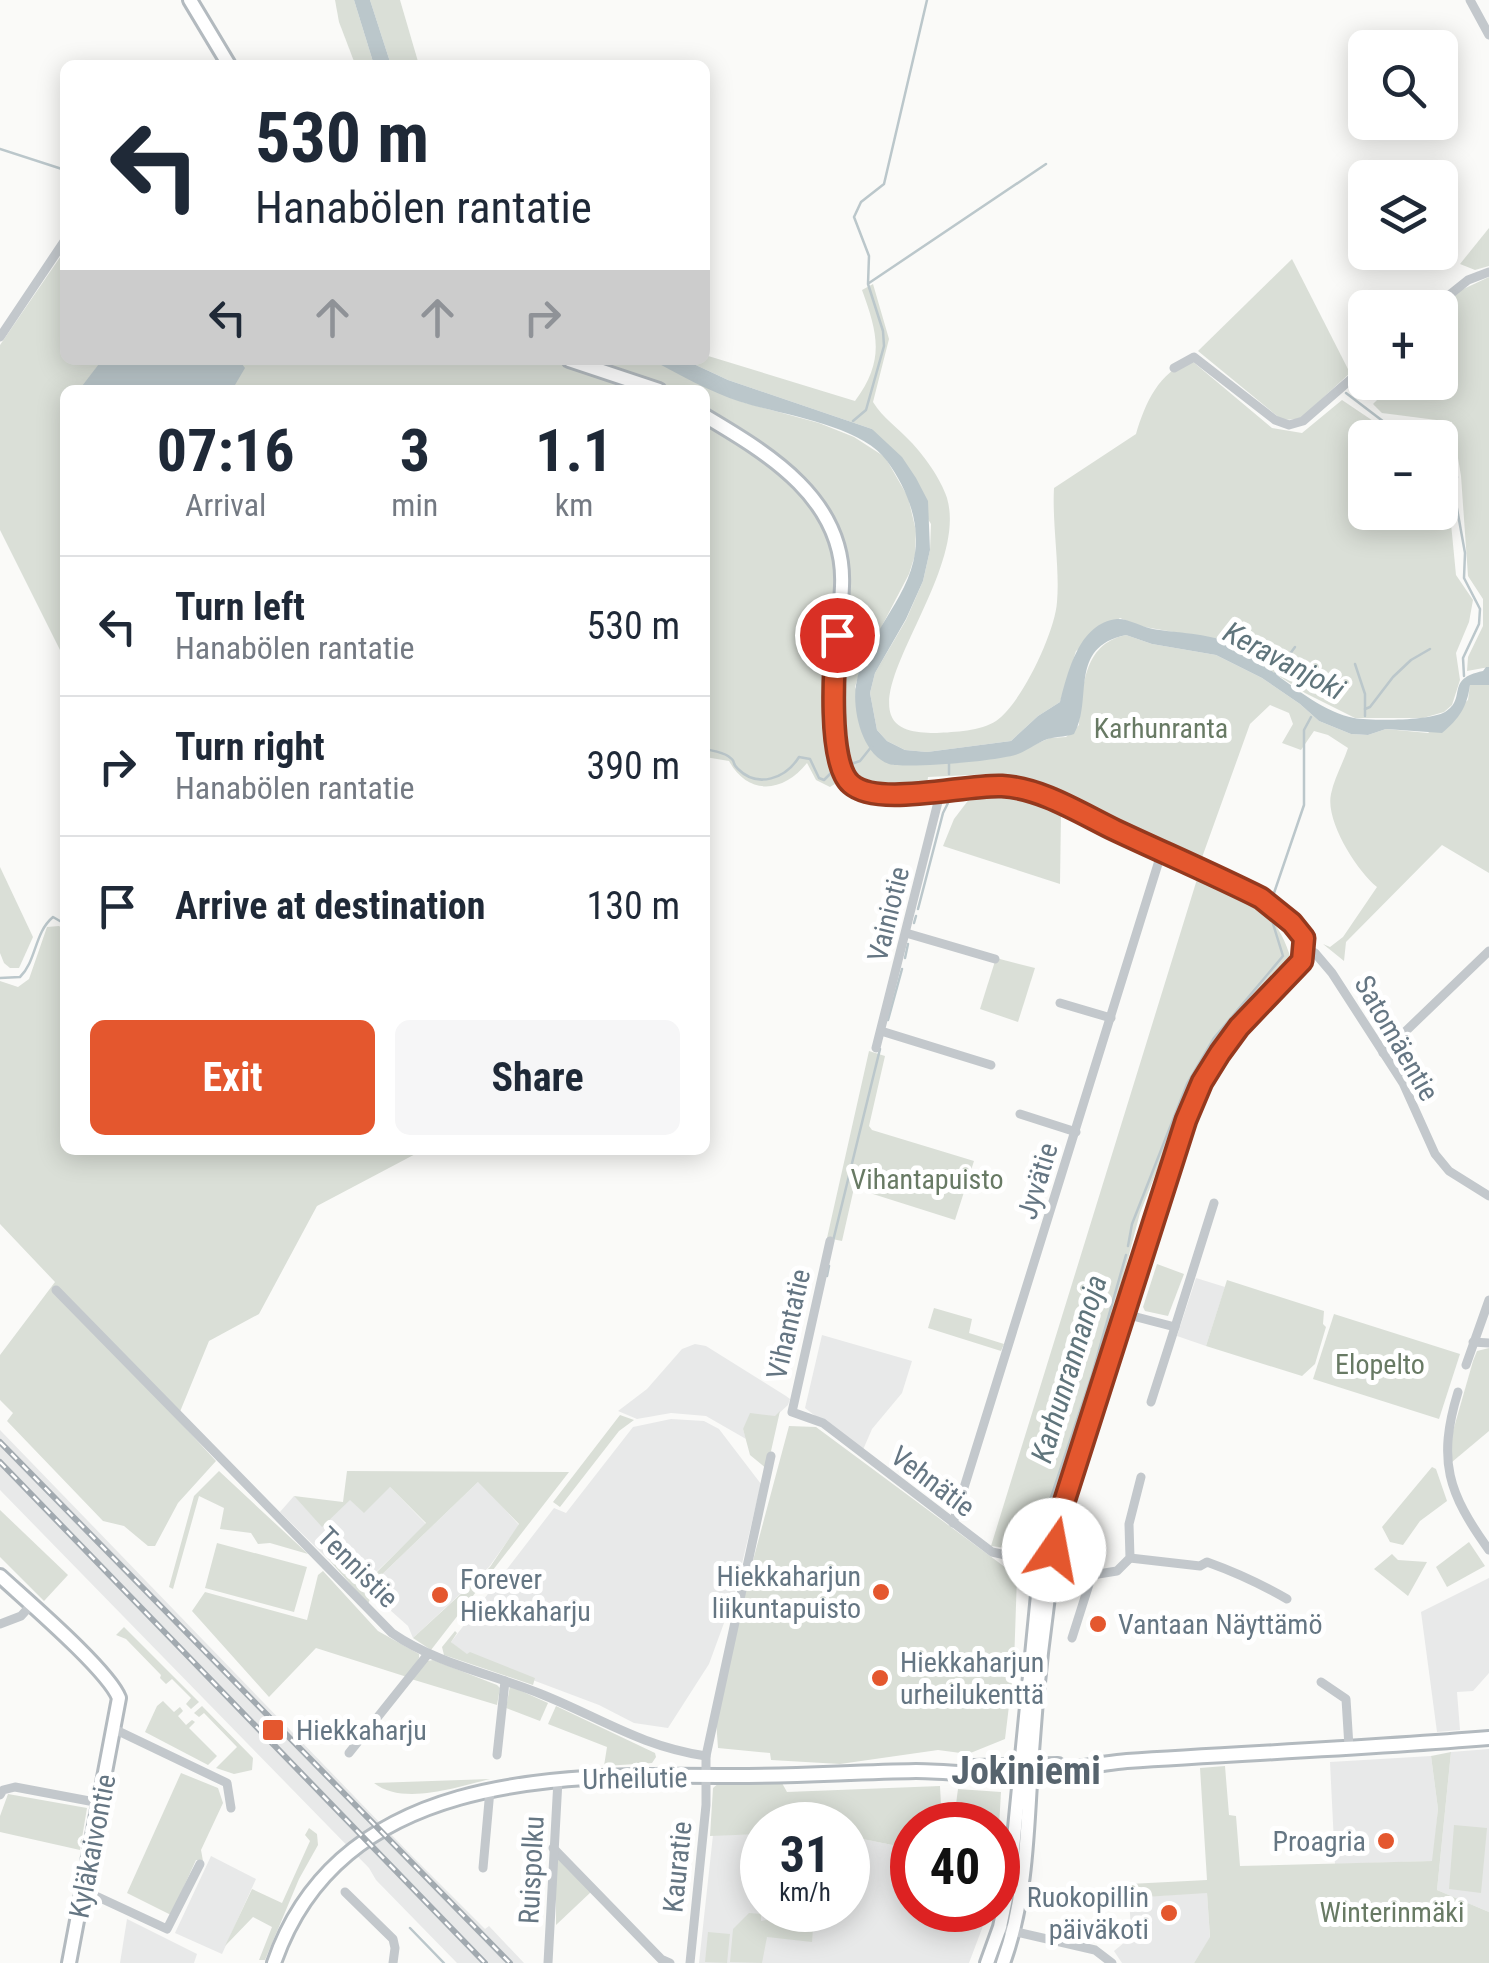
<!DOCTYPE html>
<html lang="en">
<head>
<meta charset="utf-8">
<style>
  body { margin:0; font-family:"Roboto Condensed",sans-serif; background:#f6f6f7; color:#1f2937; height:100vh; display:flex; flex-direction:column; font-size:38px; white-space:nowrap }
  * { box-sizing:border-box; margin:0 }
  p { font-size:32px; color:#747a83 }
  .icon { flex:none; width:55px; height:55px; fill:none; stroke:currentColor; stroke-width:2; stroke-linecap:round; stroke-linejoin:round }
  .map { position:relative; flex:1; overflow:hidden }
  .side { position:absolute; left:60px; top:385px; width:650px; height:770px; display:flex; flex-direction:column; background:#fff; border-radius:15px; box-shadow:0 5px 25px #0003 }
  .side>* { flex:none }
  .guide { position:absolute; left:60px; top:60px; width:650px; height:305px; border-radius:15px; box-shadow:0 5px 25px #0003; background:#fff; color:#1f2937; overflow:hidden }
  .controls { position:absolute; left:1348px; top:30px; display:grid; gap:20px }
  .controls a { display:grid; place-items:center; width:110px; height:110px; border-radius:15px; background:#fff; box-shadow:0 5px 25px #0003; font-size:50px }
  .speed { position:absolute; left:740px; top:1802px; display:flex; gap:20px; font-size:50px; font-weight:700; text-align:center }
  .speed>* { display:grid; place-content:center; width:130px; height:130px; border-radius:50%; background:#fff; box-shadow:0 5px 25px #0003; line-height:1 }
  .speed small { font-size:25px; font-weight:400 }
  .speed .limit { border:15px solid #d22; background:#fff; color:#111 }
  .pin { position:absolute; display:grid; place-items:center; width:85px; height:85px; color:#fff; margin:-42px; border:5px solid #fff; border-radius:50%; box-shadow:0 2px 10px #0007 }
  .me { position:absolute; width:110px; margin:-55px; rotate:12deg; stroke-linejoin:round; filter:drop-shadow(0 0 8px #0008) }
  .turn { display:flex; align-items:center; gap:35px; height:210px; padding:0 30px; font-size:45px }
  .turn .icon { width:130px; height:130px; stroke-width:2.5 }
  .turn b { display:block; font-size:70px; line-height:85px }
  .lanes { display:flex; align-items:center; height:95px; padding:0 30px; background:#0003; justify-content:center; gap:50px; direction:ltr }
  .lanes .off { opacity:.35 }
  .eta { display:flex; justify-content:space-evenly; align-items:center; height:170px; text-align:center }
  .eta b { font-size:60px; font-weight:700; line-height:70px }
  .primary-button { display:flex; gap:20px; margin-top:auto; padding:20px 30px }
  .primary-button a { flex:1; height:115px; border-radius:15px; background:#e4572e; color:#fff; font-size:40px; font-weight:700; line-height:115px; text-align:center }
  .primary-button a+a { background:#f6f6f7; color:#1f2937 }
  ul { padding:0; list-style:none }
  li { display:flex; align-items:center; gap:30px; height:140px; padding:0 30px; border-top:2px solid #e0e1e3 }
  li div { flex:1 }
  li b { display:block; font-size:38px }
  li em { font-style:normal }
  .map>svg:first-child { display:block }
</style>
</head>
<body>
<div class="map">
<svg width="1489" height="1963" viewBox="0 0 1489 1963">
  <rect width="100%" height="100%" fill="#fafaf8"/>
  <g fill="#e8e9e9">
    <polygon points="1196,1278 1225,1287 1206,1346 1177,1336"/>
    <polygon points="822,1335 912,1361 902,1393 872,1429 862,1452 805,1408"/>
    <polygon points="695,1344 706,1346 786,1396 790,1399 788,1405 776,1416 743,1429 746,1439 706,1416 671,1413 637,1419 618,1411 647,1389 682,1349"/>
    <polygon points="671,1419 704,1421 719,1429 761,1484 735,1593 709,1664 668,1728 634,1723 599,1705 466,1655 451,1642 554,1508 566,1513 633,1427"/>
    <polygon points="0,1430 411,1855 485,1929 489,1926 524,1963 457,1963 376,1880 369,1868 0,1490"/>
    <polygon points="479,1481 519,1525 489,1567 413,1638 408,1626 372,1594 370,1586"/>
    <polygon points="390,1487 426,1524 372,1576 330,1561 280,1512 294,1496 322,1526 350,1499"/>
    <polygon points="1489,1578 1489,1673 1473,1691 1457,1692 1460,1730 1437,1732 1421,1612"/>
    <polygon points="1489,1749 1489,1912 1437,1890 1451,1752"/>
    <polygon points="1431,1756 1438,1809 1433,1861 1335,1864 1330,1762"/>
    <polygon points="762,1834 762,1910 848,1910 848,1836 912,1849 912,1910 989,1910 969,1963 699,1963 713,1835"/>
    <polygon points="211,1856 256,1879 222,1954 175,1933"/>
    <polygon points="1207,1892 1210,1938 1194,1963 1122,1963 1114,1951 1125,1942 1131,1929 1129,1898"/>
    <polygon points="127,1919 197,1954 194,1963 120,1963"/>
  </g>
  <g fill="#dadfd7">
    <polygon points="335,0 354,0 374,65 355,64 339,22"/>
    <polygon points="370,0 400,0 419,65 391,65"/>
    <polygon points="1489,228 1489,266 1475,270 1460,264"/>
    <path d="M65,250V360H652L742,402L819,423L854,437L885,457L908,497L916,531L915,555L909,574L862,664L855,687L893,765L1007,756L1050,738L1066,737L1079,725C1083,689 1082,644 1126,635L1152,644L1216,655L1262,678L1300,704L1319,721L1351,734L1368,735L1386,729L1428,733L1468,700L1470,685H1489V873L1442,845L1346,942L1344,961L1323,944L1330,947L1343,937L1377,887C1357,871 1325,821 1331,794C1334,779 1343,763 1348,748L1328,735L1314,731L1301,750L1282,743L1293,724L1289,713L1270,705L1250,724L1200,863L1018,778L990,774L928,777L925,801H855L838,782L830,787L816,780L807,763C784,792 749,797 729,761L705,757V390H65V660L0,530V345Z"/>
    <polygon points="1292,259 1350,373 1300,419 1282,420 1198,351"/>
    <polygon points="1489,277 1489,667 1467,671 1468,657 1483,626 1483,599 1468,576 1461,476 1452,422 1382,413 1373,404 1394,383 1440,382 1440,308 1457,292"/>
    <path d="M873,284L889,339L873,402C883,418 897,427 910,441C923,454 941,479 947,498C967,566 875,671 891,715C897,732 921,733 937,733C954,732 981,731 996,721C1022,703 1055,632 1057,602C1060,567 1052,525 1054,488L1136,434C1145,404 1159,370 1192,361L1272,428L1302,433L1342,400L1397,437L1365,438V512H1440V469L1446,472L1456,575L1473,600L1469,622L1456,653L1460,680L1452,705L1444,712L1423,718H1355L1305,693L1225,641L1139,626L1120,618L1076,651L1060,702L1038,716L1011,741L927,752L905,750L887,741L877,730L870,693L875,673L906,620L923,581L930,550L931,524L872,429L728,380L685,360H705V355L855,401C885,360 878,334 862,290Z"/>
    <polygon points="1011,795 1033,799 1061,812 1060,884 943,846 954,819 970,798"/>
    <polygon points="0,867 33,937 19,968 10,968 4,963 0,953"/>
    <path d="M1198,876C1245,896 1275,906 1291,959L1231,1025L1191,1085L1140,1213L1106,1342L1038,1552L991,1546Z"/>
    <polygon points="59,926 65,930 65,1150 423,1150 317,1206 259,1314 209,1341 177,1419 216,1461 178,1503 155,1546 148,1546 124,1526 103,1521 7,1421 13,1413 0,1400 0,1355 55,1282 0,1224 0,981 18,987 29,979 47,927"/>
    <polygon points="996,958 1035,968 1018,1022 980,1009"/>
    <path d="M1304,970V976C1265,1013 1225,1052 1203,1103C1190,1133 1185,1171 1169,1198C1177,1118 1239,1017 1304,970Z"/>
    <polygon points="869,1051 885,1056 869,1126 872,1130 974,1161 955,1220 854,1188 842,1241 827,1238"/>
    <polygon points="1157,1264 1184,1274 1168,1316 1145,1311 1143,1307"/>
    <polygon points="1227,1280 1324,1311 1323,1324 1326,1327 1315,1364 1302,1376 1206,1346"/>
    <polygon points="934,1308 972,1319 969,1333 1004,1344 1001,1351 928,1328"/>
    <polygon points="1334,1314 1460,1354 1439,1419 1313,1379"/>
    <polygon points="1131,1324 1062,1549 1058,1548 1112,1371 1125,1331"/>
    <polygon points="1489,1348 1489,1431 1452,1462 1451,1438 1473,1361 1477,1351"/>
    <polygon points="780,1411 767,1469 750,1455 743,1429 750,1413 775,1416"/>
    <polygon points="620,1415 634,1420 619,1431 560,1507 553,1502"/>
    <polygon points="789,1426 816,1427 1017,1576 1014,1664 1005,1739 968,1754 938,1750 840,1764 771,1760 770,1753 718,1748 716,1720 751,1568"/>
    <polygon points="1432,1467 1436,1469 1447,1501 1420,1521 1403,1545 1390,1542 1382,1527"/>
    <polygon points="219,1471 308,1554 270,1543 258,1544 251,1533 220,1529 224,1508 199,1496 173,1589 169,1587 194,1496"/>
    <polygon points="347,1471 569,1472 431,1650 413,1638 490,1567 519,1524 478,1482 370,1586 372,1594 368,1604 330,1561 346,1568 356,1559 373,1576 426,1523 390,1487 364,1513 350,1500 322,1527 294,1496 343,1502"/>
    <polygon points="0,1510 68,1575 44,1601 0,1557"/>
    <polygon points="1469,1542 1485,1566 1447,1587 1436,1567"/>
    <polygon points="217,1543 307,1567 294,1612 205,1588"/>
    <polygon points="1392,1554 1398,1560 1427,1562 1408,1596 1374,1569"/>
    <polygon points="323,1571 378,1631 419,1654 419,1658 407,1677 316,1648 269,1697 192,1611 205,1592 307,1620 318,1575"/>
    <polygon points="124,1627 199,1702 191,1709 186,1704 191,1698 172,1679 166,1684 160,1678 161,1675 126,1639 116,1635"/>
    <polygon points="455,1631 457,1633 451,1642 467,1654 470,1652 535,1678 533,1685 444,1655 442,1647"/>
    <polygon points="433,1660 497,1685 500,1688 497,1705 411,1679 427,1661"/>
    <polygon points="510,1686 548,1703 540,1721 506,1708"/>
    <polygon points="163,1701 174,1712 180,1707 183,1711 178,1716 186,1725 192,1720 195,1722 189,1728 217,1756 208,1765 145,1732 157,1706"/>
    <polygon points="202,1706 253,1758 252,1770 234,1774 216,1768 237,1747 204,1713 199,1717 194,1713"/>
    <polygon points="556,1706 655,1753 656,1757 652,1763 604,1766 607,1747 548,1724"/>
    <polygon points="1451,1752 1437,1890 1489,1912 1489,1963 1194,1963 1210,1937 1207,1893 1129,1898 1129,1884 1207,1880 1200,1768 1225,1766 1229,1815 1236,1816 1240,1866 1432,1861 1438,1809 1431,1756"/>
    <polygon points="181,1773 218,1788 223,1803 201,1850 203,1861 196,1860 171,1915 127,1893"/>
    <path d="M490,1779C457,1787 403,1806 374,1783Z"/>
    <polygon points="766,1780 782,1783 787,1792 940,1786 942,1825 912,1825 912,1849 848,1836 848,1825 762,1825 762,1834 710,1836 713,1788 720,1782"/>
    <polygon points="958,1789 1001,1792 999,1827 958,1808 956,1804"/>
    <polygon points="8,1794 87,1808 80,1850 0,1832 0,1816"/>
    <polygon points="1454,1825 1487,1828 1481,1893 1449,1889"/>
    <polygon points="309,1828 317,1834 318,1845 299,1879 265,1960 259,1960 272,1927 253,1917 225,1946 252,1889 282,1903 310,1841 305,1835"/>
    <polygon points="556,1855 592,1891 556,1925"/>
    <polygon points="749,1913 761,1914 761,1921 778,1918 794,1924 795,1917 806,1917 813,1928 812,1942 767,1937 762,1963 730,1962 733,1929"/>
    <polygon points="708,1932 730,1934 727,1963 705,1962"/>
  </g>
  <g fill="#bbc7cb">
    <polygon points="354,0 370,0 391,65 374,65"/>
    <polygon points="102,360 239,360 245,368 232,390 79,390"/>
    <path d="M652,360H685L728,380L872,429L902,457L916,478L928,501L930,550L923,581L906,619L875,673L870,693L877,730L887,741L905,750L927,752L1011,741L1038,716L1060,702C1068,672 1079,623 1117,619C1127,618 1142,627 1153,629C1176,633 1208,633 1229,643C1268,662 1311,710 1354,718C1371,721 1430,721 1445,712C1468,698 1444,679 1483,671L1486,667H1489V685H1470C1467,707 1459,719 1442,733L1386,729L1368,735L1351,734L1319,721L1300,704L1262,678L1216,655L1152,644L1126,635C1067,647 1094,700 1074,734C1066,737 1060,736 1052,738C1040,740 1029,750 1018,754C1000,761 906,769 889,764C862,755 852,710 856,685C864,637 908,601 915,553C920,521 906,487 887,461C861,425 782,415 741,402C710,392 680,375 652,360Z"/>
  </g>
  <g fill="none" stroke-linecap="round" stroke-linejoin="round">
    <g stroke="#bbc7cb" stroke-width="2.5">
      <polyline points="0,149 65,170"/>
      <polyline points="869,283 1046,164"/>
      <polyline points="1346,393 1405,438"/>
      <polyline points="853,421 866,410 884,346 883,331 868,284 869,256 854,217 861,202 884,184 927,0"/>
      <polyline points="1440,463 1450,467 1457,477 1454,492 1465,553 1464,578 1480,609 1479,624 1463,658 1464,676"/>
      <polyline points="1355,664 1365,694 1365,716"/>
      <polyline points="1275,674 1295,647"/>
      <polyline points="1365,709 1370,707 1393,677 1411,660 1430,649"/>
      <path d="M705,749C713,751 722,752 728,756C738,763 730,761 738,769C758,789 786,778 799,757L810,759L819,778L824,780L836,768"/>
      <polyline points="848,765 860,761 872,746"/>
      <polyline points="949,774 949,760"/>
      <polyline points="1274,893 1304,805 1304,730 1311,717"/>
      <polyline points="918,909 943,813 949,801"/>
      <polyline points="914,923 916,916"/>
      <polyline points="905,958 908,944"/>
      <path d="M0,978L20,977C37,960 34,933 53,917L65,924"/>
      <polyline points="888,1020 902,969"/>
      <polyline points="833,1241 880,1049"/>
      <polyline points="1128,1246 1132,1224 1187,1084 1214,1038 1283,956 1270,914"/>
      <polyline points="827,1276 829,1266"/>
      <polyline points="1033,1551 1091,1378 1126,1255"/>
      <polyline points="410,1928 444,1963"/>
    </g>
    <g stroke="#b3babf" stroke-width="18">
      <g id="secondary">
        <polyline points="190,0 229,65"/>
        <polyline points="569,360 659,390"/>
        <path d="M705,416C769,454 846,500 842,586C840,633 830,678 835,725C837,745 837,768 850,784L864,791L889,793L976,786L1022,788L1261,898L1292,923L1303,938L1302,961L1239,1027L1220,1053L1202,1082L1186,1119L1059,1517L1041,1564L1010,1879L1000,1927L987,1963"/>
        <path d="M0,1576C26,1600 108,1670 119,1698L69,1963"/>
        <polyline points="973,1767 1058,1765"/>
        <path d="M274,1963C339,1774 554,1774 720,1776C785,1777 851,1772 916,1771C952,1771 987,1777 1022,1776C1057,1774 1091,1764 1127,1761C1247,1753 1368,1748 1489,1738"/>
        <path d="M1003,1963C1026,1900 1027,1831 1031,1765C1036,1688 1045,1611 1057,1535"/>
      </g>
    </g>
    <g stroke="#c3c8cc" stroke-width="9">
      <polyline points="1470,0 1489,35"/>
      <polyline points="1433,308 1468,280 1489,272"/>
      <polyline points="0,337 65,240"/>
      <polyline points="1174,368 1194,357 1275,420 1289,425 1303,421 1365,367"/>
      <polyline points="906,933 995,959"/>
      <polyline points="1304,947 1315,953 1332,973 1403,1083 1435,1154 1449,1171 1489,1196"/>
      <polyline points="1060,1003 1111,1018"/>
      <polyline points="881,1031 991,1065"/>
      <polyline points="876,1048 941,790"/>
      <polyline points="1383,1053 1489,951"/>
      <polyline points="1020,1114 1076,1132"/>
      <polyline points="830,1241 792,1412 823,1423 992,1552 1092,1575 1072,1638"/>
      <path d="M56,1290L392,1633C437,1664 492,1674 541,1694C601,1718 640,1746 706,1756"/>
      <polyline points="1125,1314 1175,1327 1214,1203"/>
      <polyline points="1473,1342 1489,1343"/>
      <polyline points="1466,1365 1489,1300"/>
      <path d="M1458,1392C1437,1461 1448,1493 1489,1550"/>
      <polyline points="1151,1402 1175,1327"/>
      <polyline points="953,1523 1162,851"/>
      <path d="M1130,1558L1200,1566L1207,1562C1235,1572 1261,1584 1287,1599"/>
      <polyline points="1092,1575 1117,1571 1130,1558 1129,1524 1141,1477"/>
      <polyline points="0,1624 21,1616 31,1605"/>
      <polyline points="1321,1682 1346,1699 1349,1747"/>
      <polyline points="114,1729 227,1783 231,1808"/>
      <polyline points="349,1753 428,1654"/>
      <polyline points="497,1755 505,1681"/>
      <polyline points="0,1795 3,1790 15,1787 100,1803"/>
      <polyline points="553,1848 661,1959 670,1963"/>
      <polyline points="483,1868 490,1790"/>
      <polyline points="83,1890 167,1929 200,1864"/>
      <polyline points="345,1892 393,1939 395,1948 393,1963"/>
      <polyline points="1008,1930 1095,1950 1112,1963"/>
      <polyline points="548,1963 558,1780"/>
      <polyline points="690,1963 706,1805 706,1756 771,1456"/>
    </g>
    <use href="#secondary" stroke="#fff" stroke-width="12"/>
    <g stroke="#a2aab0" stroke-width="6">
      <g id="rail">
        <polyline points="0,1442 510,1963"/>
        <polyline points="0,1462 485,1963"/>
      </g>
    </g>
    <use href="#rail" stroke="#fff" stroke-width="2.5" stroke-dasharray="8" stroke-linecap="butt"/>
  </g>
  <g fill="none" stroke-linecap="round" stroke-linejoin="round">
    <g stroke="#94391e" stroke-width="25">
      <path id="route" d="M837,635C834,664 827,764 851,784C878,808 966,784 1002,786C1041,788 1080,813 1115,830C1164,853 1213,874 1261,898L1292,923L1304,938L1302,961L1239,1027L1220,1053L1202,1082L1186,1120L1059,1518L1054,1550"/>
    </g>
    <use href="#route" stroke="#e4572e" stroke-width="18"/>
  </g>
  <g fill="#e4572e" stroke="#fff" stroke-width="4">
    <circle cx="881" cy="1592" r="10"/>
    <circle cx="440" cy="1595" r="10"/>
    <circle cx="1098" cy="1624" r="10"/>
    <circle cx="880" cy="1678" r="10"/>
    <rect x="261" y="1718" width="24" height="24" rx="5"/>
    <circle cx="1386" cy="1841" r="10"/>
    <circle cx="1169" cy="1913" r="10"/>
  </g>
  <g text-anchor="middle" stroke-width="10" stroke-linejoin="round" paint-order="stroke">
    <g font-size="28" fill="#687a64" stroke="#fff">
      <text x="1161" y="738">Karhunranta</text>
      <text x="927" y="1189">Vihantapuisto</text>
      <text x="1380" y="1374">Elopelto</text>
      <text x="1392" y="1922">Winterinmäki</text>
    </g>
    <g font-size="28" fill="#657683" stroke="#fff">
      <text transform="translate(888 914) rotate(-76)" y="10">Vainiotie</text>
      <text transform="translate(1397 1038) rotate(60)" y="10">Satomäentie</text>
      <text transform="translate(1037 1181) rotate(-73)" y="10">Jyvätie</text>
      <text transform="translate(788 1324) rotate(-77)" y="10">Vihantatie</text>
      <text transform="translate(933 1481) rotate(37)" y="10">Vehnätie</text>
      <text transform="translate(358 1567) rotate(45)" y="10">Tennistie</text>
      <text transform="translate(635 1778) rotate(-1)" y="10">Urheilutie</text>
      <text transform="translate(92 1846) rotate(-79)" y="10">Kyläkaivontie</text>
      <text transform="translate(677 1867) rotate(-84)" y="10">Kauratie</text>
      <text transform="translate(531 1870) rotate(-87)" y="10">Ruispolku</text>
    </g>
    <g font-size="28" fill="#657683" stroke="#fff" text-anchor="start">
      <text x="861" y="1586" text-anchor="end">Hiekkaharjun<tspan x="861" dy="32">liikuntapuisto</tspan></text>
      <text x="460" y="1589">Forever<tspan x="460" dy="32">Hiekkaharju</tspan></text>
      <text x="1118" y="1634">Vantaan Näyttämö</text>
      <text x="900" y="1672">Hiekkaharjun<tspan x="900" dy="32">urheilukenttä</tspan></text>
      <text x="296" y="1740">Hiekkaharju</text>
      <text x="1366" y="1851" text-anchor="end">Proagria</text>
      <text x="1149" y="1907" text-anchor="end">Ruokopillin<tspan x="1149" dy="32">päiväkoti</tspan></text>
    </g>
    <g font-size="30" font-style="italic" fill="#60757c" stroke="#fff">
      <text transform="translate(1284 661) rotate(28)" y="10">Keravanjoki</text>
      <text transform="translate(1069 1369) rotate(-73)" y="10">Karhunrannanoja</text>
    </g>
    <g font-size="38" font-weight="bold" fill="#57646e" stroke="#fff">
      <text x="1026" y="1784">Jokiniemi</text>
    </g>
  </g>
</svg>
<div class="controls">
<a><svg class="icon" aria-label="search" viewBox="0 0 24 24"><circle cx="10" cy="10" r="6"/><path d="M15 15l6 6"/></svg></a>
<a><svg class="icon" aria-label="layers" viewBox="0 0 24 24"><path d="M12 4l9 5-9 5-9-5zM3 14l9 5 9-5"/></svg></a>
<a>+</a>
<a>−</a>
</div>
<div class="speed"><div>31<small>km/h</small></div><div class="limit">40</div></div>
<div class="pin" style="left:837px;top:635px;background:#d93025"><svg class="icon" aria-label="arrive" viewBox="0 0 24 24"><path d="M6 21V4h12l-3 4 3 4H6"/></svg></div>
<svg class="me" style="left:1054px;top:1550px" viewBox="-20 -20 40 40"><circle r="19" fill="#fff"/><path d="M0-13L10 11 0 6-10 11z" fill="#e4572e"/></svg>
<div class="guide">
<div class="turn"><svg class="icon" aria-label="left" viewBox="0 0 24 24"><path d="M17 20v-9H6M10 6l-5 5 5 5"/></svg><div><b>530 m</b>Hanabölen rantatie</div></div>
<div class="lanes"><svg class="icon" aria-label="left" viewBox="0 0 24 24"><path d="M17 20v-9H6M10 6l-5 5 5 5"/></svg><svg class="icon off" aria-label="ahead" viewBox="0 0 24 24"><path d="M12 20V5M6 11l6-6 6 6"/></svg><svg class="icon off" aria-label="ahead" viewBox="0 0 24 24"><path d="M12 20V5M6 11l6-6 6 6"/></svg><svg class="icon off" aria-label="right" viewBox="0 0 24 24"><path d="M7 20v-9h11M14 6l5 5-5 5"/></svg></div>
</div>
<section class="side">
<div class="eta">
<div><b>07:16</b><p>Arrival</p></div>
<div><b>3</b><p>min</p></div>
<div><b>1.1</b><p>km</p></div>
</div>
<ul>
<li><svg class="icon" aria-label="left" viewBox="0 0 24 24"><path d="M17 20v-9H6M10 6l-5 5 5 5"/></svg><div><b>Turn left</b><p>Hanabölen rantatie</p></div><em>530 m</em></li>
<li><svg class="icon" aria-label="right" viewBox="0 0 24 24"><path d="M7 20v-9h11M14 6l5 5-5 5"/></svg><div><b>Turn right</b><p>Hanabölen rantatie</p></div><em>390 m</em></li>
<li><svg class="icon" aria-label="arrive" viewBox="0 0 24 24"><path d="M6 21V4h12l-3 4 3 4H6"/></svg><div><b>Arrive at destination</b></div><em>130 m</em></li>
</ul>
<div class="primary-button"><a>Exit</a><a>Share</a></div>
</section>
</div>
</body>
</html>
